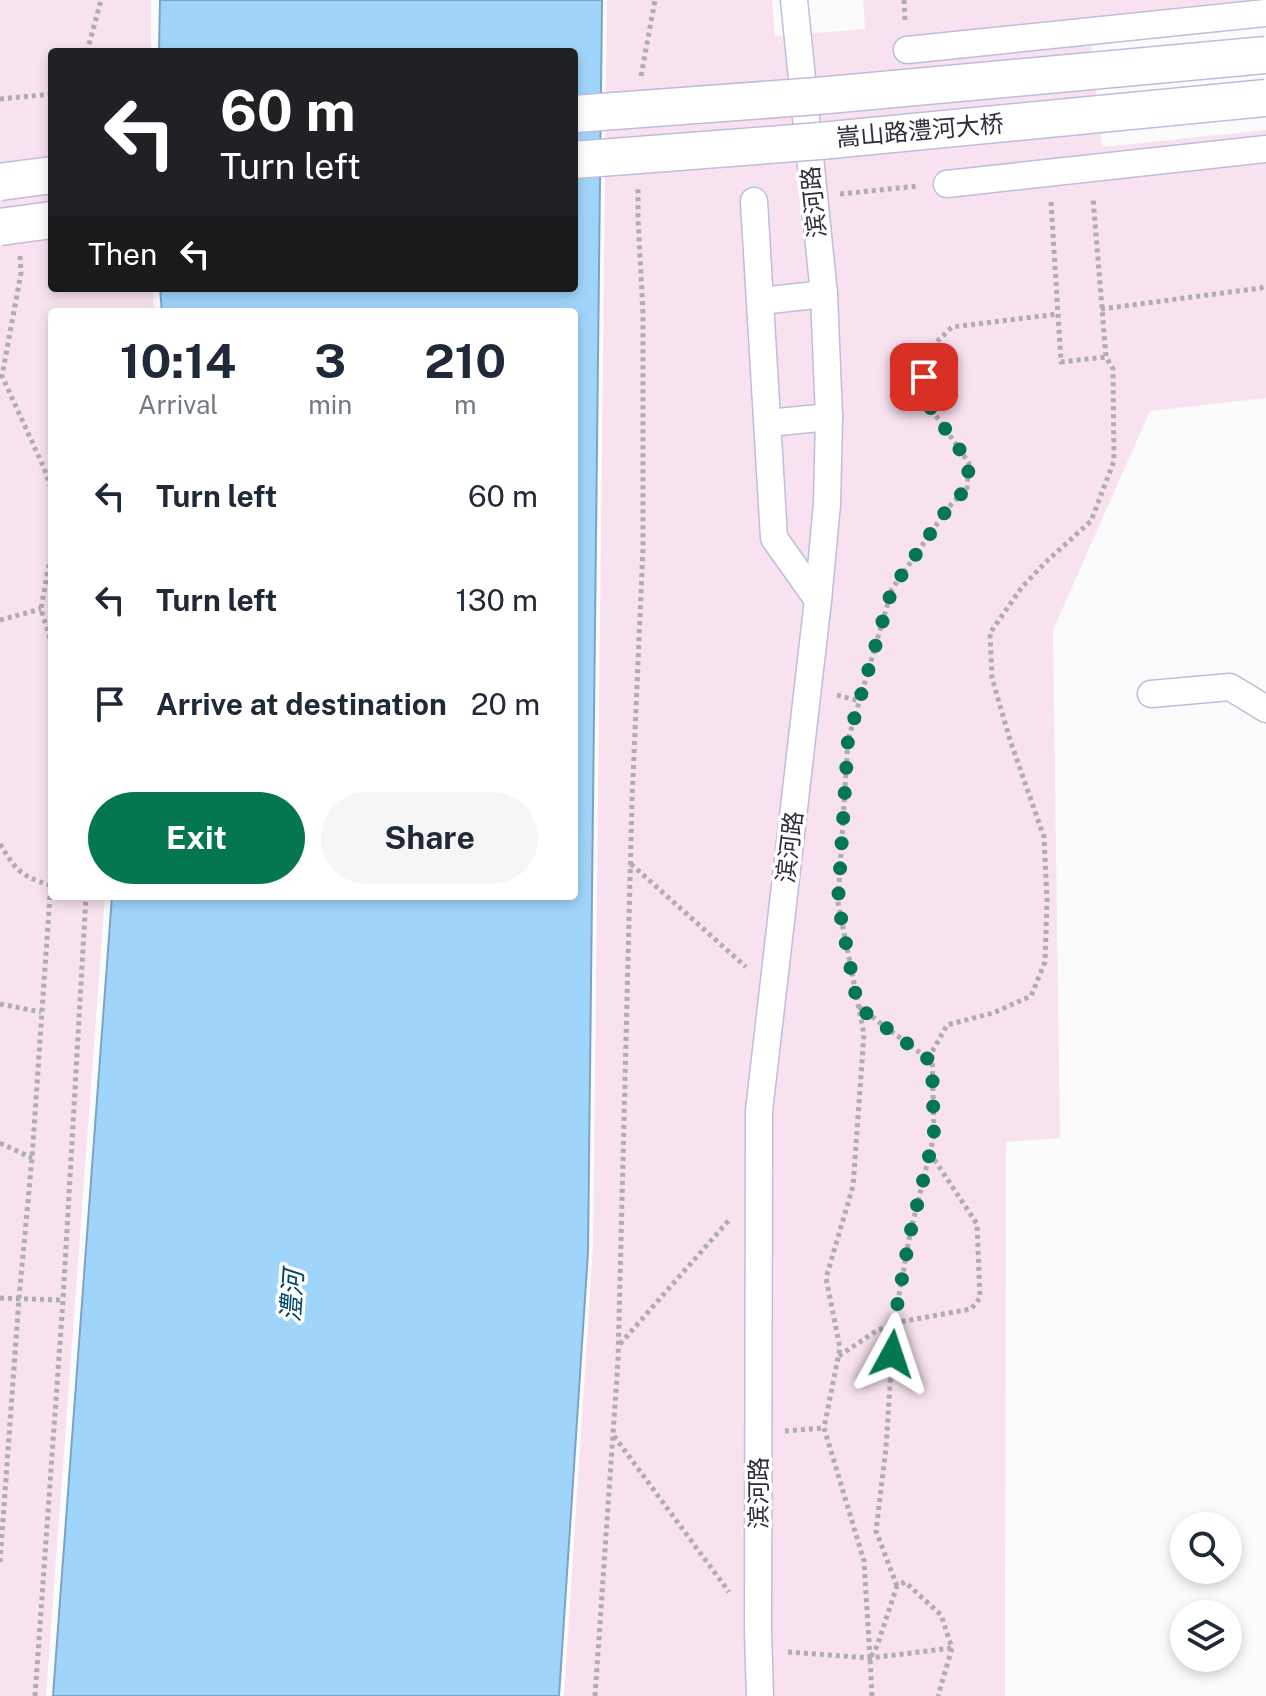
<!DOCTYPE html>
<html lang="en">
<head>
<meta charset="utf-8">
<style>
  body { margin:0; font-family:"Public Sans","Noto Sans SC",sans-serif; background:#f6f6f7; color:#1f2937; height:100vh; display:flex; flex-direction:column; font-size:30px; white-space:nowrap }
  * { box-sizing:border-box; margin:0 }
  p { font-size:26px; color:#747a83 }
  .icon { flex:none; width:44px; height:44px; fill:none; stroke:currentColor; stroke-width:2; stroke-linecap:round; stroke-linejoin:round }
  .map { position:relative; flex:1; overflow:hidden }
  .side { position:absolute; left:48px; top:308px; width:530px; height:592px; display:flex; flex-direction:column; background:#fff; border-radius:8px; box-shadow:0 4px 12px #0003 }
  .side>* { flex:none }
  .top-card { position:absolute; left:48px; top:48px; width:530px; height:244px; border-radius:8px; box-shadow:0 4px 12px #0003; background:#202124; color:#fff; overflow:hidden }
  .controls { position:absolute; left:1170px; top:1512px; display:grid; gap:16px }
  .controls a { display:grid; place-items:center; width:72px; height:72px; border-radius:50%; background:#fff; box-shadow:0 4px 12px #0003; font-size:40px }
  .pin { position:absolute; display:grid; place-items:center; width:68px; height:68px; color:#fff; margin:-34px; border-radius:16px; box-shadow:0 4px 12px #0006 }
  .me { position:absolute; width:88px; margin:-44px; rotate:5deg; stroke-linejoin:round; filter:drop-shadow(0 0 6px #0008) }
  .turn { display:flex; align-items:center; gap:28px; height:168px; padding:0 40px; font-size:36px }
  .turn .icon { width:104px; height:104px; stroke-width:2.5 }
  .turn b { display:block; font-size:56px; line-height:68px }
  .then { display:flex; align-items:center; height:76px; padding:0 40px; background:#0003; gap:16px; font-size:30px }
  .eta { display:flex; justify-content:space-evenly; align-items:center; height:136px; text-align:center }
  .eta b { font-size:48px; font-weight:700; line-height:56px }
  .primary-button { display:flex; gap:16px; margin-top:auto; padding:16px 40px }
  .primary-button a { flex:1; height:92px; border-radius:48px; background:#047752; color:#fff; font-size:32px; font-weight:700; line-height:92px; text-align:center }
  .primary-button a+a { background:#f6f6f7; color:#1f2937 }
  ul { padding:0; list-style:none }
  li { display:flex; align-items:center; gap:24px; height:104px; padding:0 40px }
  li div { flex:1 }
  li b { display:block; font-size:30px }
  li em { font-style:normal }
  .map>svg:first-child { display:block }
</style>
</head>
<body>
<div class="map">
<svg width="1266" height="1696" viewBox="0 0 1266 1696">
  <rect width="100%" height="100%" fill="#fbfbfb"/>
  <g fill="#f8e2ef">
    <polygon points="0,0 151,0 151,52 52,52 52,288 153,288 154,312 52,312 52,896 105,896 46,1696 0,1696"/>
    <polygon points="607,0 772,0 775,36 865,29 863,0 1266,0 1266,24 1091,41 1102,147 1266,130 1266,398 1150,411 1053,630 1060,1138 1006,1142 1005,1696 564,1696 593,1246"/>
  </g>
  <polygon fill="#a0d5fb" stroke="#7ea3c1" stroke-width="2" points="160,0 602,0 588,1252 559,1696 53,1696 112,896 574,896 574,312 162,312 160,288 574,288 574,52 159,52"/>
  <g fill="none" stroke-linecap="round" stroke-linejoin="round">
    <g stroke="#c0bcdc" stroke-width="29">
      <g id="street">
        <polyline points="907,50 1266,13"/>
        <polyline points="947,184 1266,149"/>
        <polyline points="754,201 774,538 818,600"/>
        <polyline points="761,301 824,294"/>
        <polyline points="768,423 829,417"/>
        <polyline points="1151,694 1230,687 1266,709"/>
        <polyline points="760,1696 758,1631 759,1111 818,600 827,504 829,417 824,294 794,0"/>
      </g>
    </g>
    <g stroke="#aeaeb2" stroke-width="5" stroke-dasharray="4 4" stroke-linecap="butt">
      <polyline points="904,0 905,21"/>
      <polyline points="87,52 101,0"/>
      <polyline points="641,76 655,0"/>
      <polyline points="0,99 52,94"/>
      <polyline points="840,194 918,186"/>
      <polyline points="1051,202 1061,362 1106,357"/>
      <polyline points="20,256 21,273 2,376 44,468 52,491"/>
      <polyline points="1101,309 1261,288 1266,285"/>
      <polyline points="52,557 48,569 41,609 52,645"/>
      <polyline points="0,620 41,609"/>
      <polyline points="837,695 859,701"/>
      <path d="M0,844C16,870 19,875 49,885"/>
      <polyline points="631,864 746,967"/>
      <polyline points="0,1004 41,1012"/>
      <polyline points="859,1007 931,1061"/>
      <polyline points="0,1143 32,1158"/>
      <polyline points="0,1298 63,1300"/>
      <polyline points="620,1344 730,1219"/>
      <polyline points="839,1356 876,1331 894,1323 971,1309 980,1298 977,1224 930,1153"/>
      <polyline points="785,1431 824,1428"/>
      <polyline points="614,1436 729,1592"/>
      <polyline points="0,1562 19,1298 32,1158 52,865"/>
      <polyline points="897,1586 876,1531 886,1448 894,1323 910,1234 934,1136 932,1052 947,1025 993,1013 1031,996 1045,962 1047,900 1044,837 1010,740 992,678 990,633 1022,587 1047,561 1091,521 1114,461 1113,369 1106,357 1093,198"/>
      <polyline points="788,1652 870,1658 952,1648"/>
      <polyline points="870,1658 864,1561 824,1428 840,1348 826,1278 853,1186 864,1034 838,902 848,740 892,589 948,508 967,488 969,463 925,400 923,355 952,327 1058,314"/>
      <polyline points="35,1696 63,1300 86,896"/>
      <polyline points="595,1696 618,1361 632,800 643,548 643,313 638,218 638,186"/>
      <polyline points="872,1696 870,1658 877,1646 897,1586 905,1582 941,1615 952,1648 938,1696"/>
    </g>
    <use href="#street" stroke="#fff" stroke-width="26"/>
    <g stroke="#c0bcdc" stroke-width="39" stroke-linecap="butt">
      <g id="secondary-bridge">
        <polyline points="574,114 817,96 1266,55"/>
        <polyline points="574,160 820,141 1266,98"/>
        <polyline points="0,182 52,175"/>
        <polyline points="0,227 52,220"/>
      </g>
    </g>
    <use href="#secondary-bridge" stroke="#fff" stroke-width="36"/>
  </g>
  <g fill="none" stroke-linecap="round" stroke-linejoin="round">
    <polyline stroke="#047752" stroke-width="14" stroke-dasharray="0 25.2" points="892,1354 894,1323 910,1234 934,1136 932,1062 858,1007 838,902 848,740 892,589 948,508 967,488 969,463 925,400 924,377"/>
  </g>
  <g text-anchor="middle" stroke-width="7" stroke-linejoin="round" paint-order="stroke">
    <g font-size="24" fill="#302e3b" stroke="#fff">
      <text transform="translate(920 131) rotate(-5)" y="8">嵩山路澧河大桥</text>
      <text transform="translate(814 202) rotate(-96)" y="8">滨河路</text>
      <text transform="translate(790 847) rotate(-83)" y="8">滨河路</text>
      <text transform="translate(759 1493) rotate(-90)" y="8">滨河路</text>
    </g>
    <g font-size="26" font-style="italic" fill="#004569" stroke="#fff">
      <text transform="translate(292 1296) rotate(-86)" y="9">澧河</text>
    </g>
  </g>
</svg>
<div class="controls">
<a><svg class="icon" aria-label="search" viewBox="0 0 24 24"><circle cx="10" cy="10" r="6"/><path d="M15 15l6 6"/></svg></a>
<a><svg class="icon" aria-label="layers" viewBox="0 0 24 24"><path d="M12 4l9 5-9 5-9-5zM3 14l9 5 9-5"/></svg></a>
</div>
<div class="pin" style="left:924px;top:377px;background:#d93025"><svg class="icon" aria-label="arrive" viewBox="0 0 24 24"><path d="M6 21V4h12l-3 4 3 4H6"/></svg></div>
<svg class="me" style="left:892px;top:1354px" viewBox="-20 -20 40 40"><path d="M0-17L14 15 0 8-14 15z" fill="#047752" stroke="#fff" stroke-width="4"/></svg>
<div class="top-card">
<div class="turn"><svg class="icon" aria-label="left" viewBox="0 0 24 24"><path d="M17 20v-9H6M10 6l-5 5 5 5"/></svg><div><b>60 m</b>Turn left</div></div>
<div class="then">Then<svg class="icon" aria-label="left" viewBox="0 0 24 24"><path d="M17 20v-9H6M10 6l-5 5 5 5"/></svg></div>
</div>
<section class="side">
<div class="eta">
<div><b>10:14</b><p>Arrival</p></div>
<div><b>3</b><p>min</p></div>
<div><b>210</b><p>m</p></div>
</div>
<ul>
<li><svg class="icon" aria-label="left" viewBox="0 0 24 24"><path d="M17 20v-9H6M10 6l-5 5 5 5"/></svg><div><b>Turn left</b></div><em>60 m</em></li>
<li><svg class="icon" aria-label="left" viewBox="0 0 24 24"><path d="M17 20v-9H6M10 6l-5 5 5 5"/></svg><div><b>Turn left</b></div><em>130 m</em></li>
<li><svg class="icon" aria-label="arrive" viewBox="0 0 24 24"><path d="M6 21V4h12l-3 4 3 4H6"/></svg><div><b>Arrive at destination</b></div><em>20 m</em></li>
</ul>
<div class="primary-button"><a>Exit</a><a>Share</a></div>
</section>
</div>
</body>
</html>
